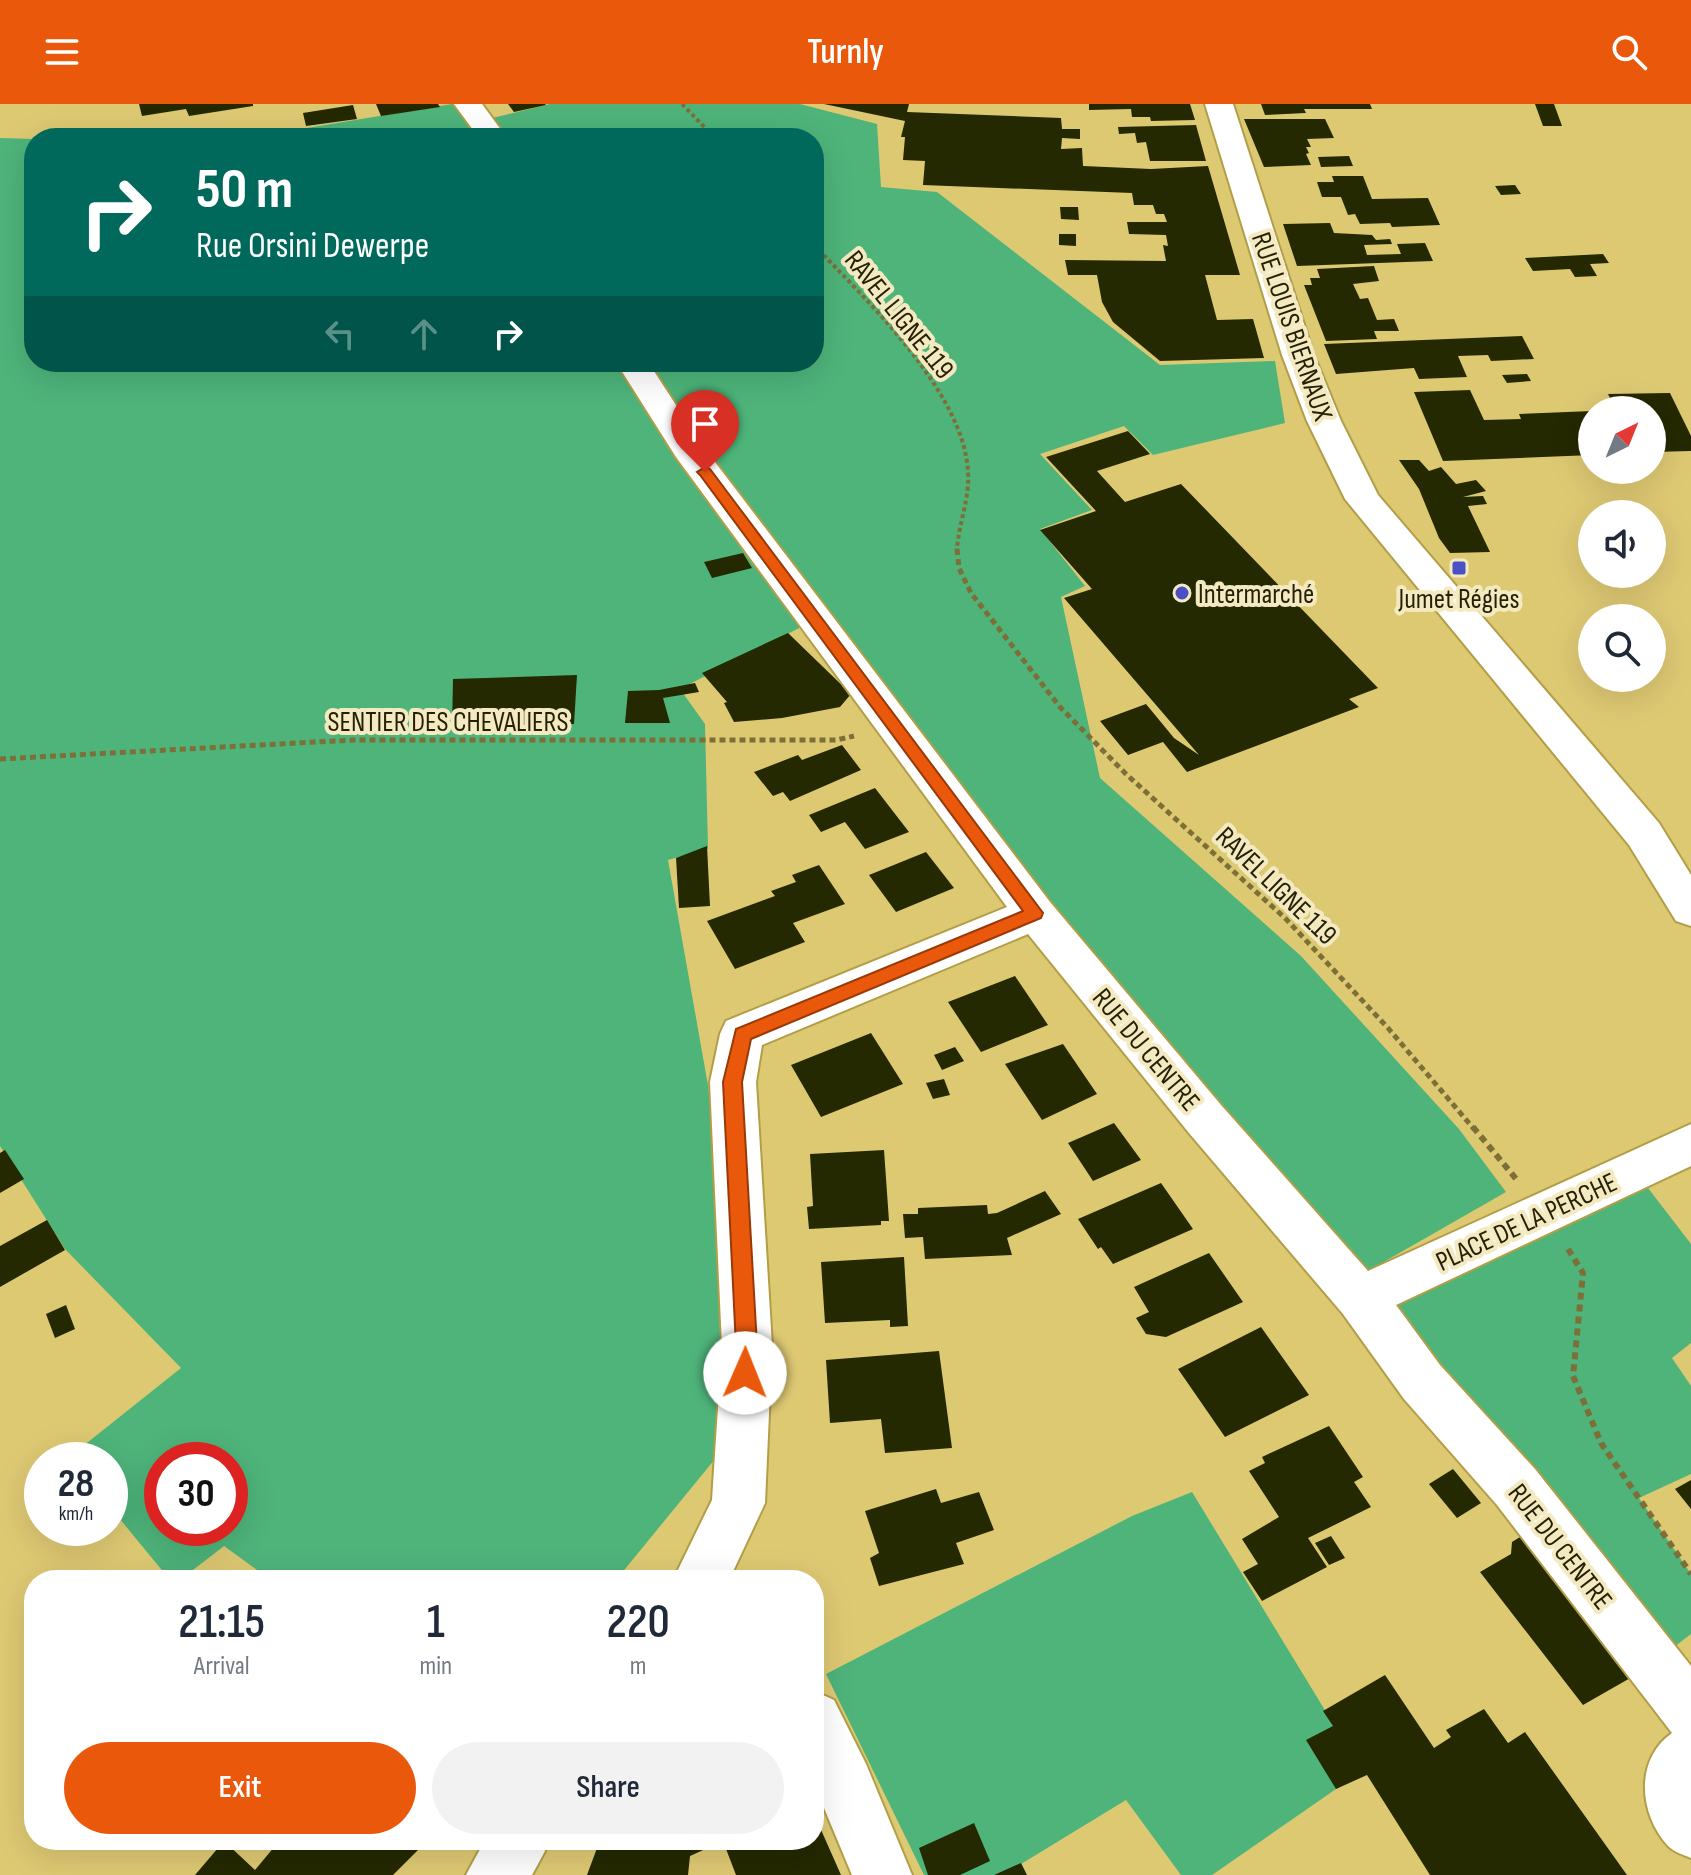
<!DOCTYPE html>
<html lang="en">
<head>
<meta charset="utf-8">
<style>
  body { margin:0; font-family:"Sofia Sans Condensed",sans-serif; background:#f2f2f3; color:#1f2937; height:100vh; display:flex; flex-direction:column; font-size:30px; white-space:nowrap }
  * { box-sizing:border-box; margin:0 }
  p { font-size:26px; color:#747a83 }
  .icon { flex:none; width:44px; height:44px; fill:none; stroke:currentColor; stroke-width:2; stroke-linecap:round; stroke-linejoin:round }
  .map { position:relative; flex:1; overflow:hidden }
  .details { position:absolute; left:24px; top:1466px; width:800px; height:280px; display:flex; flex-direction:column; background:#fff; border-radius:32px; box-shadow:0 8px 32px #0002 }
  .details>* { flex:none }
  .banner { position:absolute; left:24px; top:24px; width:800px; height:244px; border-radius:32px; box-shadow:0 8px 32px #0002; background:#00695c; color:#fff; overflow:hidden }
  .needle { width:52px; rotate:43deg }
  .controls { position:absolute; left:1578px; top:292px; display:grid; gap:16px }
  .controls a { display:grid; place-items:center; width:88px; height:88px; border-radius:50%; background:#fff; box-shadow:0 8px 32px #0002; font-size:40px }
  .speed { position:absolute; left:24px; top:1338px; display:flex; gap:16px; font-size:40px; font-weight:700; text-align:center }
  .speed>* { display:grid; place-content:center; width:104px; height:104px; border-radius:50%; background:#fff; box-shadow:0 8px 32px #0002; line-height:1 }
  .speed small { font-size:20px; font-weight:400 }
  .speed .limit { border:12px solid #d22; background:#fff; color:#111 }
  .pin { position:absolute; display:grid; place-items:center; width:68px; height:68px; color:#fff; margin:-82px -34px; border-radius:50% 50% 50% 0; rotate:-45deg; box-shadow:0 0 8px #0007 }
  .pin .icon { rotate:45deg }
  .me { position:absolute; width:88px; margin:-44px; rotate:1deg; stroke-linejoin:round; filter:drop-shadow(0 0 6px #0008) }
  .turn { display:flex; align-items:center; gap:28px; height:168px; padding:0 40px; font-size:36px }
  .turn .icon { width:104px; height:104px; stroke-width:2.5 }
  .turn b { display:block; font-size:56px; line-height:68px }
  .lanes { display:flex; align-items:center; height:76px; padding:0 40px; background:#0003; justify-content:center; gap:40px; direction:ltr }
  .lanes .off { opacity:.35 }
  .eta { display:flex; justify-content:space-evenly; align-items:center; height:136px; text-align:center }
  .eta b { font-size:48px; font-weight:600; line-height:56px }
  .cta { display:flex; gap:16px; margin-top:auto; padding:16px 40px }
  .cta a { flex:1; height:92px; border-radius:48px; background:#ea580c; color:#fff; font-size:32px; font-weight:600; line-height:92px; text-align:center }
  .cta a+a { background:#f2f2f3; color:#1f2937 }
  header { display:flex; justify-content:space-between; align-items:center; height:104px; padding:0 40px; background:#ea580c; color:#fff; font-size:36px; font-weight:600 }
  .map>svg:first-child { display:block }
</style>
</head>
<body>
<header><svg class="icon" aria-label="menu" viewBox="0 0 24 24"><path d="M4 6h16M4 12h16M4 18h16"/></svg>Turnly<svg class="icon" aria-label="search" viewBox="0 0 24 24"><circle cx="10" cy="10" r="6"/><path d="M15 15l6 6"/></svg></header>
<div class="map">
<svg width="1691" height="1771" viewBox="0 0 1691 1771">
  <rect width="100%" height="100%" fill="#dec973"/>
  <g fill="#4eb47a" fill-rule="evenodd">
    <path d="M452,0H468L480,17L550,0H800L877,20L881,83L937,88L1160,261L1275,257L1285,319L1153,351L1124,322L1040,350L1092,406L1040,425L1085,482L1061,493L1100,674L1301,852L1459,1025L1506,1088L1347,1179L815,516L680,585L705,620L708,745L668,756L709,987L742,1322L616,1476H271L224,1442L180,1476H170L110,1403V1356L68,1354L181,1264L65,1145L0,1042V34L34,35V258H814V34H247ZM162,1356H230V1424H162Z"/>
    <polygon points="1635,1067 1691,1140 1691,1239 1672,1254 1691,1282 1691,1370 1639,1394 1691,1470 1691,1530 1653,1559 1361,1194"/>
    <polygon points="1192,1388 1362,1667 1212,1771 1181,1771 1126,1696 1021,1760 996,1771 924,1771 826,1570 1132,1412"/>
  </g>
  <g fill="#242901">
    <polygon points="139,0 253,0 253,2 189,12 186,5 142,12"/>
    <polygon points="376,0 438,0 440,3 381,12"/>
    <polygon points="508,0 545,0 546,1 514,8"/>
    <polygon points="824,0 909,0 907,8 1061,14 1062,25 1080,25 1080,35 1062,34 1061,45 1082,44 1083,62 1151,65 1208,62 1240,171 1205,171 1217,216 1253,215 1264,254 1160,257 1113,218 1102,198 1097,171 1068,171 1065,156 1166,157 1163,141 1168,142 1166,131 1129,130 1127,118 1167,118 1164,110 1156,110 1153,101 1134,101 1132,89 923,81 925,57 903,56 905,33 901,33 905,17"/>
    <polygon points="1089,0 1190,0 1195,16 1151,17 1150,13 1132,13 1131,5 1089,6"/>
    <polygon points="1261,0 1370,0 1372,5 1304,5 1306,9 1265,11"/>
    <polygon points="1535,0 1554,0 1562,22 1543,22"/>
    <polygon points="353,1 357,15 306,22 303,9"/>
    <polygon points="1244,15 1325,15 1334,34 1307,35 1311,43 1306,43 1309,49 1306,50 1311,61 1264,63"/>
    <polygon points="1196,21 1206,57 1150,57 1146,38 1137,39 1135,29 1119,30 1118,23"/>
    <polygon points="1349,52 1353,62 1321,63 1318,53"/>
    <polygon points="1332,72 1363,72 1372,95 1428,94 1440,121 1392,123 1390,119 1360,120 1355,110 1348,111 1341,93 1322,93 1317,78 1334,78"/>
    <polygon points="1515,81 1521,90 1501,91 1495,82"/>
    <polygon points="1060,103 1078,103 1079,116 1061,115"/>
    <polygon points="1330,119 1334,129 1372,131 1376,136 1390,135 1392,140 1364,141 1367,151 1401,150 1397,140 1425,139 1433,157 1297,162 1283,120"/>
    <polygon points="1059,130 1076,130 1076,142 1059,141"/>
    <polygon points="1603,150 1609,159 1590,160 1597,172 1575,173 1570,165 1533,167 1525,154"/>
    <polygon points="1374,162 1379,177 1353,180 1360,195 1368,194 1377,216 1394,215 1399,227 1374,227 1377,235 1326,237 1304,181 1312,181 1310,174 1320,174 1317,165"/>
    <polygon points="1522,232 1534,255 1491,257 1488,251 1458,252 1467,273 1419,275 1414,264 1336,270 1324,240"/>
    <polygon points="1527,270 1531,277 1507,279 1502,271"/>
    <polygon points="1470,286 1484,316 1521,315 1519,310 1592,307 1592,351 1443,357 1414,288"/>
    <polygon points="1670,289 1691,332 1691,347 1652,348 1652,306 1616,306 1608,290"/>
    <polygon points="1128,327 1150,350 1097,367 1125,398 1181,380 1378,584 1349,595 1359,603 1187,668 1163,638 1128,651 1100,617 1146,600 1174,634 1199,651 1064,494 1092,485 1040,426 1096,407 1046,353"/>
    <polygon points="1399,356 1419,356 1429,367 1441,363 1456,380 1476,376 1486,387 1463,393 1483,392 1487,400 1468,402 1490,448 1450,449 1439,434 1419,385"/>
    <polygon points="743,449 752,464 712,474 704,458"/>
    <polygon points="788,529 851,590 840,603 782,614 734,618 724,599 727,598 702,569"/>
    <polygon points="577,571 574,620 452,624 453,575"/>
    <polygon points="695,579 699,588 663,594 670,619 625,619 628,587 659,586"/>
    <polygon points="842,641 861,666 790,697 783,688 773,692 754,668 798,651 802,656"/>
    <polygon points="875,684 909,728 865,745 845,718 821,728 809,711"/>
    <polygon points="707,742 710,802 679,804 676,754"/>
    <polygon points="926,748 954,784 896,808 869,771"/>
    <polygon points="819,761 845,800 793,819 805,838 735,865 707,817 775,792 771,787 796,778 792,771"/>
    <polygon points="1015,872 1048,921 981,948 948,898"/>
    <polygon points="871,929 903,980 821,1013 791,961"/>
    <polygon points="1063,940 1097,990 1042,1016 1005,960"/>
    <polygon points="955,943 964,957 942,966 934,951"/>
    <polygon points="944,975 950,991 933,995 926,979"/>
    <polygon points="1114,1019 1141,1056 1093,1077 1068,1039"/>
    <polygon points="5,1046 24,1075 0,1089 0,1049"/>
    <polygon points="884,1046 889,1117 881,1117 881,1121 809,1125 807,1103 813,1102 810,1050"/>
    <polygon points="1161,1079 1193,1125 1113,1160 1101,1143 1098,1145 1078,1115"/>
    <polygon points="1045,1087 1061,1110 1007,1134 1012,1151 925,1155 923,1133 905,1134 903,1110 918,1110 918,1104 987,1101 988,1110 997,1109"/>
    <polygon points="47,1116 65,1146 0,1183 0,1142"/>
    <polygon points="1209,1149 1243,1198 1166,1233 1146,1230 1136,1214 1149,1208 1134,1183"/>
    <polygon points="904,1153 908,1222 890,1223 890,1216 825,1219 821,1158"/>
    <polygon points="66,1201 75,1225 55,1234 46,1210"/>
    <polygon points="1261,1223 1309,1291 1225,1333 1178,1265"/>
    <polygon points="939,1247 952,1344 885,1349 881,1315 830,1319 826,1256"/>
    <polygon points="1329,1322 1363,1373 1354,1378 1371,1403 1308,1434 1327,1463 1262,1497 1243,1468 1258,1460 1242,1435 1279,1413 1249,1367 1265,1359 1262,1353"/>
    <polygon points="1453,1365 1481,1399 1457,1414 1429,1380"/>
    <polygon points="1691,1376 1691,1405 1675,1385"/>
    <polygon points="936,1385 941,1399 979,1388 994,1426 956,1439 964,1460 879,1482 870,1454 879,1449 865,1407"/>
    <polygon points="1528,1428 1639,1569 1583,1601 1480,1468 1511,1450 1512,1438"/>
    <polygon points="1331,1432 1345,1454 1329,1461 1315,1439"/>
    <polygon points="1385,1571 1434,1644 1451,1633 1446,1626 1484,1605 1508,1639 1525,1628 1627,1771 1430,1771 1367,1671 1336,1685 1306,1636 1333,1622 1323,1607"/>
    <polygon points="814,1710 841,1771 736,1771 723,1737 690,1752 688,1771 587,1771 600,1736 814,1736"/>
    <polygon points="974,1719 990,1757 960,1771 928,1771 919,1744"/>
    <polygon points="280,1736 428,1736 393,1771 195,1771 224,1737 255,1766"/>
    <polygon points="1021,1759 1027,1771 994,1771"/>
  </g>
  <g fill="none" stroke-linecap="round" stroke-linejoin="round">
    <g stroke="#b39e48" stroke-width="4">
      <g id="minor">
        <polygon points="454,0 482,0 507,34 479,34"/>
        <path d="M616,258H648L702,341L1050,798L1221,1001L1368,1167L1691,1020V1062L1396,1201L1440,1261L1535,1365L1691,1562V1754C1684,1751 1674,1748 1668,1742C1639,1710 1634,1656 1672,1629L1497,1401L1404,1295L1343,1210L1189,1029L1028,830L762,941L756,978L772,1242L765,1399L729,1476H673L712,1396L722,1242L710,978L720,930L726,917L1007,803L676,353Z"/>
        <polygon points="814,1587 834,1596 866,1660 912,1771 852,1771 814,1680"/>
        <polygon points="485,1736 551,1736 532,1771 466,1771"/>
      </g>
    </g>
    <g stroke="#b39e48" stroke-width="4">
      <polygon id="tertiary" points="1205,0 1233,0 1314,251 1341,317 1378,391 1659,719 1691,771 1691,822 1676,817 1629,741 1345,395 1307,317 1282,251"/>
    </g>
    <g stroke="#7c6f38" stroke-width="4" stroke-dasharray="4 3" stroke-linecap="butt">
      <polyline points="682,0 715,34"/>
      <path d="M814,141C866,196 964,288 968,368C970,395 958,421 957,447"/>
    </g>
    <g stroke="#7c6f38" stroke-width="5" stroke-dasharray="6 4" stroke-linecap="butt">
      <polyline points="957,445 959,464 971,489 1060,603 1126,670 1285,814 1388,924 1474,1025"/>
      <polyline points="0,655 353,636 836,636 854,632"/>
    </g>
    <g stroke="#7c6f38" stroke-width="6" stroke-dasharray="7 5" stroke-linecap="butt">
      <polyline points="1473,1023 1517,1076"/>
      <polyline points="1568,1145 1583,1169 1573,1272 1601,1339 1691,1470"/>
    </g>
    <use href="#minor" fill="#fff" fill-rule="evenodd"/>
    <use href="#tertiary" fill="#fff" fill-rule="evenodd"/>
  </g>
  <polygon fill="#ea580c" stroke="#983908" stroke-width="2" points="705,363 710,365 1043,809 1041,814 751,935 742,978 757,1242 753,1276 745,1279 738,1276 735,1269 736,1242 723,978 736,925 1023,807 700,371 697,368"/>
  <g fill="#4a50c5" stroke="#f4eac1" stroke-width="3">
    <rect x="1451" y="456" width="16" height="16" rx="4"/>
    <circle cx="1182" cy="489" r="8"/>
  </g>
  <g text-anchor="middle" stroke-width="8" stroke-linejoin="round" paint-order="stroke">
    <g font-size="28" fill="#251f04" stroke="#f4eac1">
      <text transform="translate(900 210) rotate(51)" y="10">RAVEL LIGNE 119</text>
      <text transform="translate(1293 222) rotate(71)" y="10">RUE LOUIS BIERNAUX</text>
      <text x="448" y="627">SENTIER DES CHEVALIERS</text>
      <text transform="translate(1277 781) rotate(44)" y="10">RAVEL LIGNE 119</text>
      <text transform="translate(1147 945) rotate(50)" y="10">RUE DU CENTRE</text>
      <text transform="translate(1526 1117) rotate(-25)" y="10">PLACE DE LA PERCHE</text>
      <text transform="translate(1561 1442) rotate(52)" y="10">RUE DU CENTRE</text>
    </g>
    <g font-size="28" fill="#251f04" stroke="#f4eac1" text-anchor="start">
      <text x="1198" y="499">Intermarché</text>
      <text x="1459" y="504" text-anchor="middle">Jumet Régies</text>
    </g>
  </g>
</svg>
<div class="controls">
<a><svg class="needle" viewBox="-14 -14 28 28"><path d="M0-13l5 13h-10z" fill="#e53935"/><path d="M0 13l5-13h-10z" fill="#747a83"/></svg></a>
<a><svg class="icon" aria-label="sound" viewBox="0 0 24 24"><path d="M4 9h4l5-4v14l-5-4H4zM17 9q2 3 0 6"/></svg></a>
<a><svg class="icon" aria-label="search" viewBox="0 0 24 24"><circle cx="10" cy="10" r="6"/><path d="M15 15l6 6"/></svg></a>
</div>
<div class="speed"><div>28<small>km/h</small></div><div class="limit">30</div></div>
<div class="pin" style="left:705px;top:368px;background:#d93025"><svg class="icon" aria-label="arrive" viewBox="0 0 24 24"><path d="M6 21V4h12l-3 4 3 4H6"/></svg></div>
<svg class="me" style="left:745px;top:1269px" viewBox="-20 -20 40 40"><circle r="19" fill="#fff"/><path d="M0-13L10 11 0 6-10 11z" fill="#ea580c"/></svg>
<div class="banner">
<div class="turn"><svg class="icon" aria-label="right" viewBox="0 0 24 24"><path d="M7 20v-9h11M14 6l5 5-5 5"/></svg><div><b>50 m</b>Rue Orsini Dewerpe</div></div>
<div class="lanes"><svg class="icon off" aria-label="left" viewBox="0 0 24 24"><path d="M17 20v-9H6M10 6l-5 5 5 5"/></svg><svg class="icon off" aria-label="ahead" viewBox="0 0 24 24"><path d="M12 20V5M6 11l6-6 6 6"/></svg><svg class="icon" aria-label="right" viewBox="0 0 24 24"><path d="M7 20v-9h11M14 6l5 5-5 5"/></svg></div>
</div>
<section class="details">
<div class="eta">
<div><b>21:15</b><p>Arrival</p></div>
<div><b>1</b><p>min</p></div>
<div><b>220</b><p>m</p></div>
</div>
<div class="cta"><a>Exit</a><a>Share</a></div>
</section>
</div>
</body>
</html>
